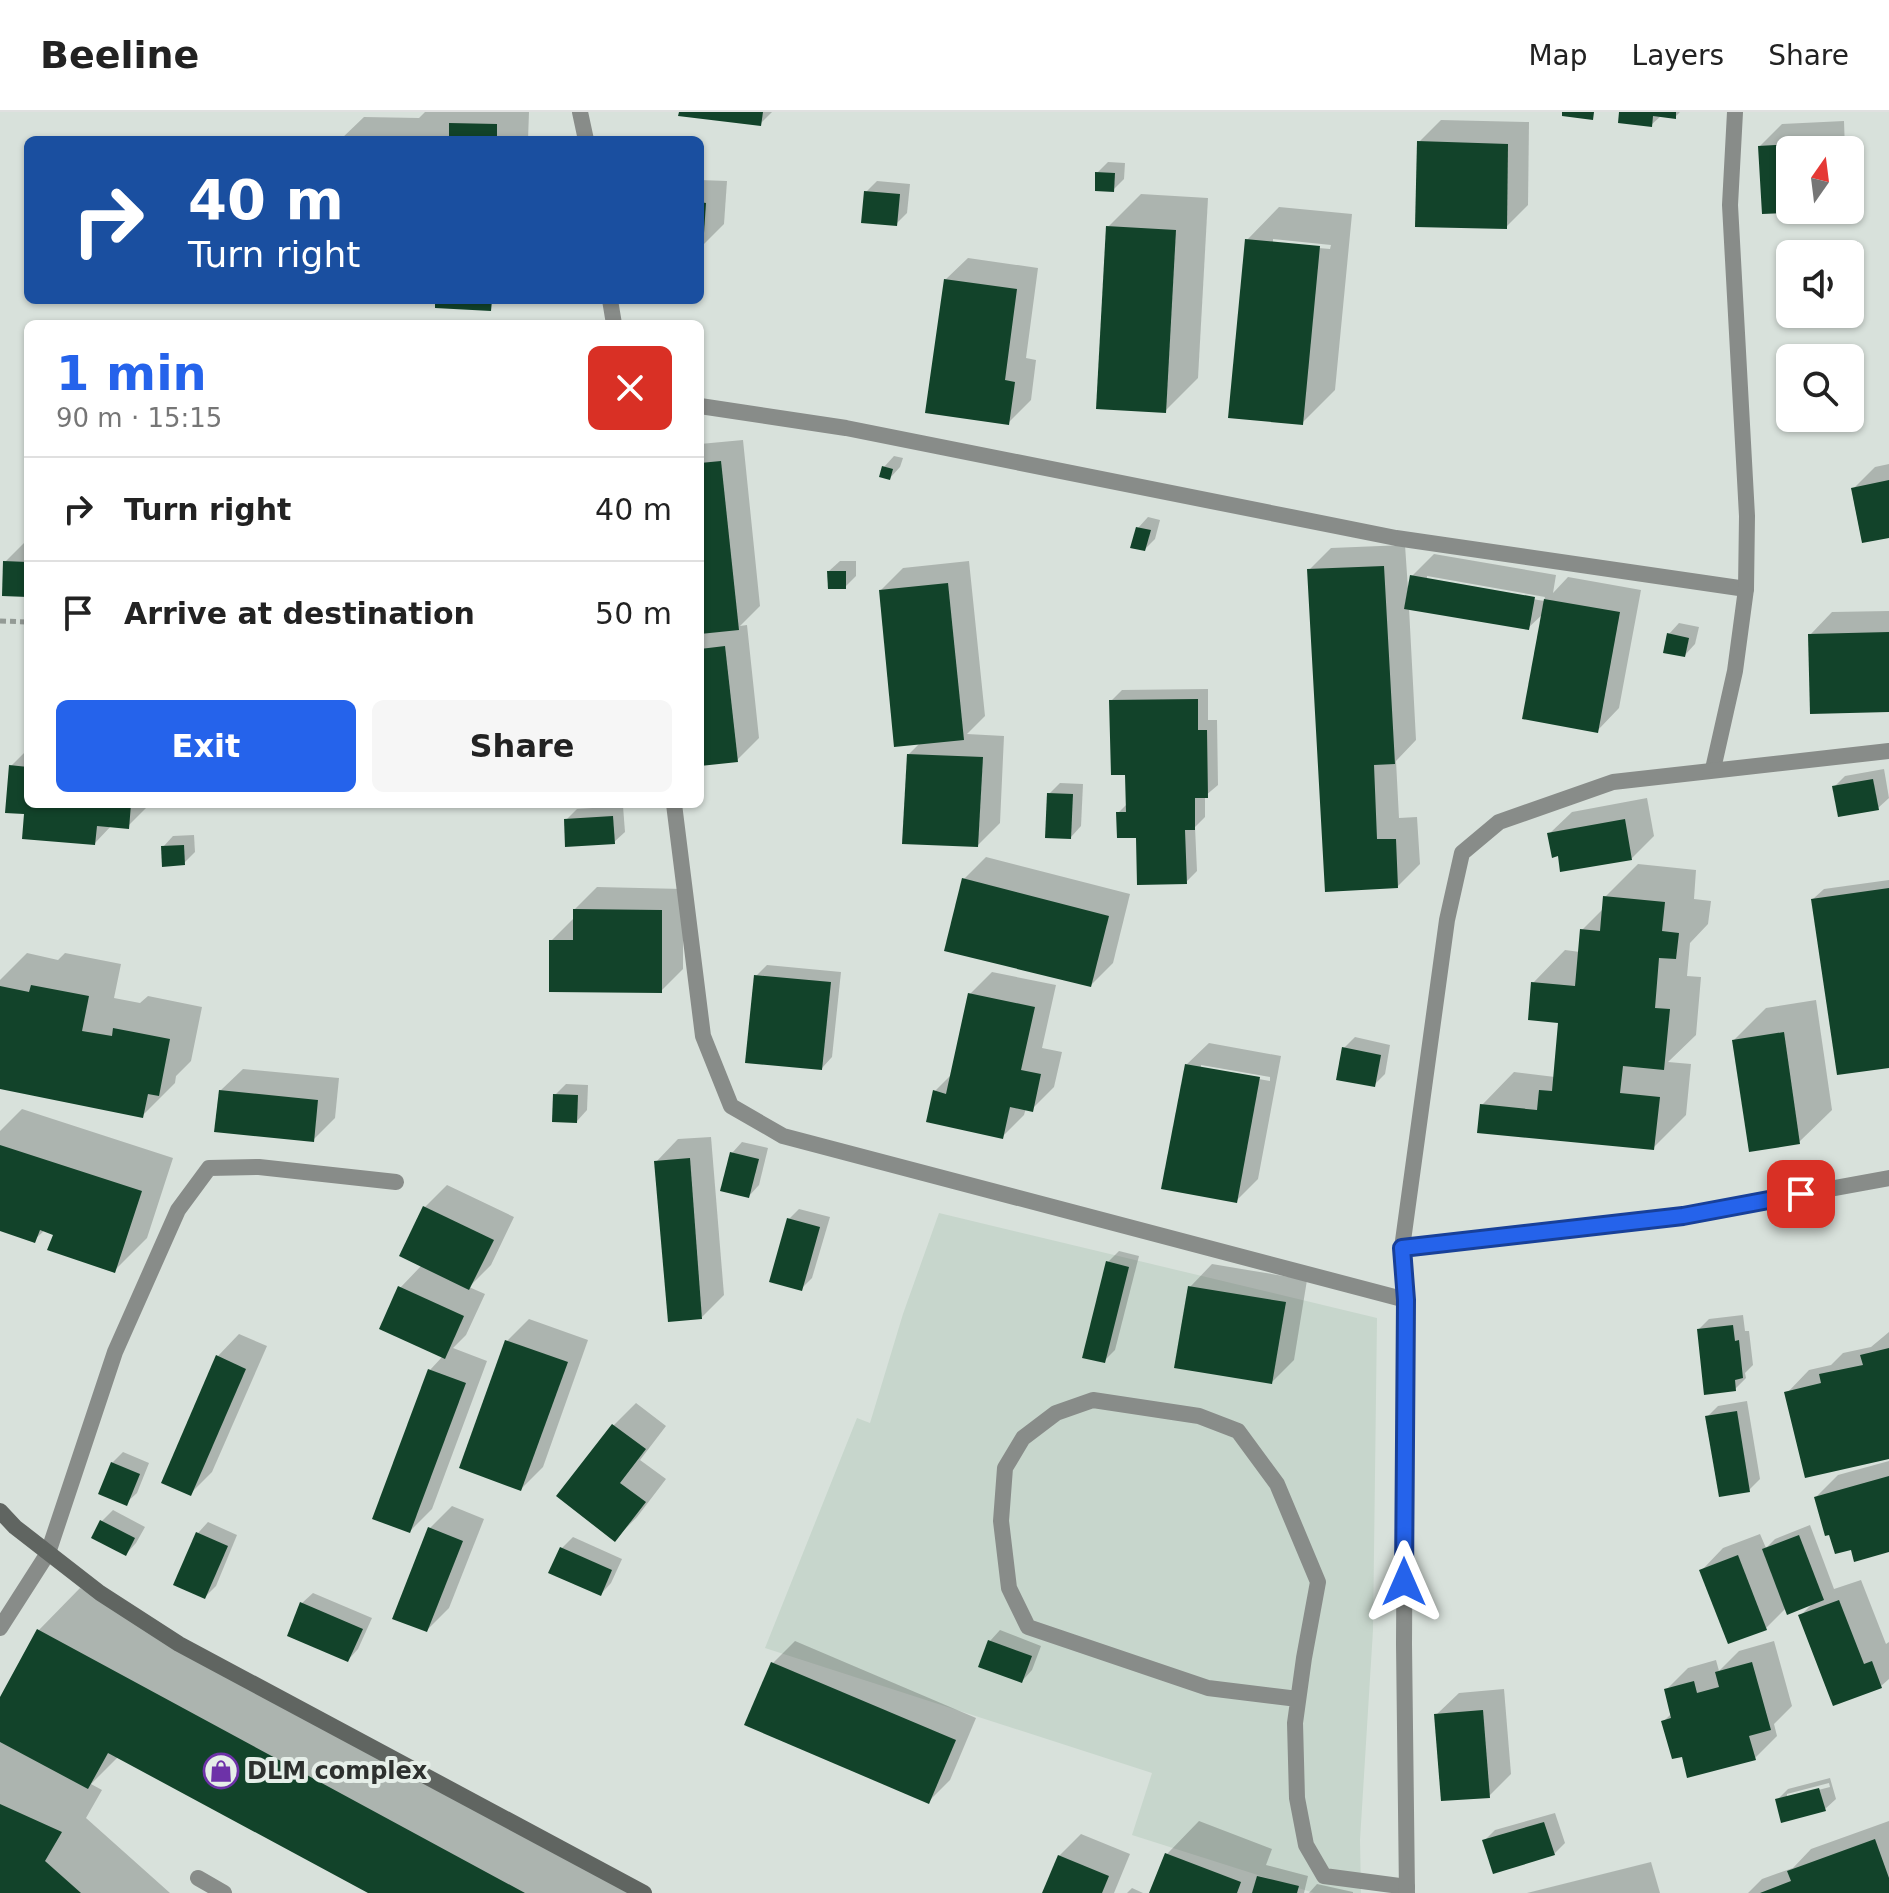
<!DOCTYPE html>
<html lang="en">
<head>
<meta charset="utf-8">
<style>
  body { margin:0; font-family:"DejaVu Sans",sans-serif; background:#f6f6f6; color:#222; height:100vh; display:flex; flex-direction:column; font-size:30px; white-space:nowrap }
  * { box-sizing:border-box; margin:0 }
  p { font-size:26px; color:#767676 }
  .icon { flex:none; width:44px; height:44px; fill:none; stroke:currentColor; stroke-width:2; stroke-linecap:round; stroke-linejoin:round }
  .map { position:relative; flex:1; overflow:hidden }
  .details { position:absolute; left:24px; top:208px; width:680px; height:488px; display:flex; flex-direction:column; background:#fff; border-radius:12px; box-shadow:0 2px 6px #0004 }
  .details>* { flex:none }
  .banner { position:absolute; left:24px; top:24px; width:680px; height:168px; border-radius:12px; box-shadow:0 2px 6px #0004; background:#1a4fa0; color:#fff; overflow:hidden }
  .needle { width:52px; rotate:14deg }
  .tools { position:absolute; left:1776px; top:24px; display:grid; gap:16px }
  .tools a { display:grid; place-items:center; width:88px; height:88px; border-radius:12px; background:#fff; box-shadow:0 2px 6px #0004; font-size:40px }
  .pin { position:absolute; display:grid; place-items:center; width:68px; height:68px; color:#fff; margin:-34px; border-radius:16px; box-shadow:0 4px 12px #0006 }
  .me { position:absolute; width:88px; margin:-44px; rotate:0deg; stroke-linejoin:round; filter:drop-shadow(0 0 6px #0008) }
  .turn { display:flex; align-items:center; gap:28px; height:168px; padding:0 32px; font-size:36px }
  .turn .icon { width:104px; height:104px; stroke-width:2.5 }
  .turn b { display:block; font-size:56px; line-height:68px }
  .round { display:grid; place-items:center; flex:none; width:84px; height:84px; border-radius:12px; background:#f6f6f6 }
  .head { display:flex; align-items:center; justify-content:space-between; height:136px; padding:0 32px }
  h1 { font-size:48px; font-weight:700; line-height:60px; color:#2563eb }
  .action { display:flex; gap:16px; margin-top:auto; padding:16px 32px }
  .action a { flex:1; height:92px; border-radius:12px; background:#2563eb; color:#fff; font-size:32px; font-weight:700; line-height:92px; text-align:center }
  .action a+a { background:#f6f6f6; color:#222 }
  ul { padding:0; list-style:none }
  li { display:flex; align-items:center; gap:24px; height:104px; padding:0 32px; border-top:2px solid #e0e0e0 }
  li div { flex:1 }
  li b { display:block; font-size:30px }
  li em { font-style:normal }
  header { display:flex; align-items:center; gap:48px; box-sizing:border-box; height:112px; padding:0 40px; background:#fff; border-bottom:2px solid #e0e0e0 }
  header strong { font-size:38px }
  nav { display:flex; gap:44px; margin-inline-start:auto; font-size:28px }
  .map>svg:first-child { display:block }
</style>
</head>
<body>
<header>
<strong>Beeline</strong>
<nav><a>Map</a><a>Layers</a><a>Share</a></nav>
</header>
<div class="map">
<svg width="1889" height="1781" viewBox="0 0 1889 1781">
  <rect width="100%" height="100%" fill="#d8e1db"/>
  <polygon fill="#c7d6cc" points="939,1101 1377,1206 1373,1518 1360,1728 1361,1781 1314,1781 1132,1723 1152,1661 765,1536 857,1306 870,1311 903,1202"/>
  <g fill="#0003" fill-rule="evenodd">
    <polygon points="425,0 529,0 528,28 340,28 364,5 419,6"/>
    <polygon points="681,0 772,0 760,12"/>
    <polygon points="1621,0 1680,0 1675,5 1662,3 1651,13"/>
    <polygon points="1441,8 1529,10 1528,93 1506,115 1419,30"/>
    <polygon points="1844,9 1845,38 1790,38 1790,98 1800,98 1764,100 1760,34 1782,12"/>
    <polygon points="1108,50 1125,51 1124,67 1113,78 1097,61"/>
    <polygon points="700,68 727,69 724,112 702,134 700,134"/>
    <polygon points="877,69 910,72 907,101 896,112 866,80"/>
    <polygon points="1141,82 1208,86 1198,266 1165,299 1108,115"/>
    <path d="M1279,95L1352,102L1335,278L1302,311L1247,128ZM1273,127L1331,133L1330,137L1273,132Z"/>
    <polygon points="1858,129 1861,161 1850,171 1850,142 1793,142 1800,135"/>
    <polygon points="968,146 1038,156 1026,246 1036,248 1031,288 1009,310 945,168"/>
    <polygon points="743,328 760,494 740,514 747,513 759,626 737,648 700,652 700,523 704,520 700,520 700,332"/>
    <polygon points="894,344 903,346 900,355 890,366 884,355"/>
    <polygon points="1889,352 1889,424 1853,377 1875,355"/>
    <polygon points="1148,405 1160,408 1155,427 1145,437 1138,416"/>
    <polygon points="27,428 28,428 28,483 5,450"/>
    <path d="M1405,433L1408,477L1412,464L1434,442L1556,463L1553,481L1568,465L1641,478L1619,596L1597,619L1544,501L1528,516L1409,496L1416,628L1396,649L1399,706L1417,705L1420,752L1398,774L1326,778L1309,458L1331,436ZM1427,464L1545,485L1544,489L1427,468Z"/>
    <polygon points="840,449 856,449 856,464 845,475 829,459"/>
    <polygon points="969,449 985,604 967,622 1004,624 1000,711 978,733 909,642 921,630 881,478 903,456"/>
    <polygon points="1889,499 1889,598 1810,523 1832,500"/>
    <polygon points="1679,511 1699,515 1695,532 1685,543 1669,522"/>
    <polygon points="1208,577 1208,608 1217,608 1218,673 1205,684 1205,705 1195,715 1197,759 1186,770 1118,701 1127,692 1126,661 1111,589 1122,578"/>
    <polygon points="28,637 28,692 150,692 128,714 112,713 95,731 26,700 11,654"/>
    <polygon points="1884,657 1889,686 1878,696 1834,675 1845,664"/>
    <polygon points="1060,671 1083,672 1081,714 1071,725 1049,682"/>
    <polygon points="1647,686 1654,724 1632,746 1560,742 1549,722 1572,700"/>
    <polygon points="623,694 625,720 614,730 566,708 577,697"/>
    <polygon points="194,723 195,740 184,751 163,735 173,724"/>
    <polygon points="986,745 1130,782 1113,851 1091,873 964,767"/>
    <polygon points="1638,752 1696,758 1694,787 1711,789 1708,812 1690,831 1687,864 1701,865 1696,923 1668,950 1691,952 1686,1003 1653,1036 1482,993 1514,960 1555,965 1561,910 1533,871 1565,838 1580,840 1582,818 1604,796 1605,785"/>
    <polygon points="1889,768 1889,954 1813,787 1824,777"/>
    <polygon points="597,775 683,777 683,857 661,879 551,829 574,806 575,797"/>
    <polygon points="27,841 58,848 65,841 121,852 114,886 140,891 148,884 202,895 191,949 176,964 175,971 142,1004 0,975 0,868"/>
    <polygon points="767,853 841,860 832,945 822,956 756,864"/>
    <polygon points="992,860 1056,873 1042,936 1062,940 1054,975 1032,997 1026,996 1024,1003 1002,1025 935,979 953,961 970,882"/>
    <polygon points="1816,888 1832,998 1799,1030 1734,928 1766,896"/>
    <polygon points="1355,925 1390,933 1385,962 1374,973 1344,936"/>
    <path d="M1209,931L1281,944L1258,1067L1236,1089L1186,953ZM1201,953L1270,965V969L1201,957Z"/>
    <polygon points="243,957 339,966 335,1006 313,1028 220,979"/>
    <polygon points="566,972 588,973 587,998 577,1009 555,983"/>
    <polygon points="22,997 173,1046 147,1126 115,1158 55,1121 45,1118 34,1128 0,1117 0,1019"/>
    <polygon points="711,1025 724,1183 702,1205 656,1050 678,1027"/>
    <polygon points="742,1030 768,1036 759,1073 749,1084 732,1041"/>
    <polygon points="447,1073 514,1105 491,1153 469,1175 485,1182 466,1223 453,1236 487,1249 432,1397 410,1419 430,1258 443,1244 400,1176 422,1153 425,1095"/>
    <polygon points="799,1097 830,1105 812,1166 801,1177 789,1107"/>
    <polygon points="1119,1139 1139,1144 1115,1238 1104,1249 1108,1150"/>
    <polygon points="1212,1152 1307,1168 1294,1248 1272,1270 1190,1175"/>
    <polygon points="1743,1203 1745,1219 1749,1219 1753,1253 1745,1261 1746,1266 1735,1277 1699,1217 1709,1207"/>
    <polygon points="529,1207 588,1228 543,1355 521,1377 507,1229"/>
    <polygon points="1889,1220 1889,1345 1787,1281 1809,1258 1831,1253 1843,1241 1871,1235"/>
    <polygon points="239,1222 267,1234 212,1360 190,1382 217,1245"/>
    <polygon points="1747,1289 1760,1367 1749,1378 1707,1305 1718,1294"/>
    <polygon points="636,1291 666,1314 640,1348 666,1367 637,1405 615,1427 559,1384 614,1313"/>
    <polygon points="123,1340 149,1351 137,1381 126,1391 112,1351"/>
    <polygon points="1889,1349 1889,1438 1852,1436 1816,1385 1838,1363"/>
    <polygon points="452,1394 484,1407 449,1496 427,1518 430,1416"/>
    <polygon points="113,1398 145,1415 136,1431 126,1442 94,1425 102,1409"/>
    <polygon points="208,1410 237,1423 216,1474 205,1485 198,1421"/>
    <polygon points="1810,1413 1834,1477 1861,1468 1886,1532 1889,1530 1889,1567 1881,1574 1800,1504 1813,1491 1787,1495 1766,1516 1701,1459 1723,1436 1760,1422 1766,1436 1775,1427"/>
    <polygon points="573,1425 622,1447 611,1471 601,1482 562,1436"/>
    <polygon points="80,1476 645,1781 372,1781 119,1644 91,1672 102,1678 86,1706 170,1781 0,1781 0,1589 38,1519"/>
    <polygon points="313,1481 372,1506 358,1537 348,1548 302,1491"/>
    <polygon points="1000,1518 1041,1534 1032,1558 1022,1569 990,1529"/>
    <polygon points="795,1529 976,1606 950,1668 928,1690 773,1551"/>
    <polygon points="1774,1529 1792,1594 1774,1612 1777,1624 1755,1646 1683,1643 1663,1610 1672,1601 1666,1578 1688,1556 1716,1548 1719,1559 1739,1539"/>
    <polygon points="1504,1577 1511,1662 1489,1684 1436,1603 1459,1581"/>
    <path d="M1830,1666L1836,1687L1825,1697L1777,1688L1788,1677ZM1829,1671L1830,1675L1787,1686V1682Z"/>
    <polygon points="1555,1701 1565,1731 1554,1742 1484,1729 1495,1718"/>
    <polygon points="1199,1709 1272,1737 1266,1753 1308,1764 1304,1781 1152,1781 1167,1742"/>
    <polygon points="1889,1709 1889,1781 1748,1781 1762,1767 1793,1756 1811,1737"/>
    <polygon points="1081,1722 1130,1742 1114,1781 1044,1781 1059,1744"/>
    <polygon points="1651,1750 1660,1781 1527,1781"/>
    <polygon points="1317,1772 1353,1780 1353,1781 1309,1781"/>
    <polygon points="1132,1776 1143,1781 1127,1781"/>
  </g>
  <g fill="#12432a">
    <polygon points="679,0 763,0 761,14 678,4"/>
    <polygon points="1562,0 1594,0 1593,8 1562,4"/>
    <polygon points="1619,0 1676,0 1676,7 1653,4 1652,15 1618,11"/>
    <polygon points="449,11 497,12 497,28 449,28"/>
    <polygon points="1417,29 1508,32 1507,117 1415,115"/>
    <polygon points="1822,30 1823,38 1790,38 1790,101 1762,102 1758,34"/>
    <polygon points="1095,60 1115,61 1114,80 1095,79"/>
    <polygon points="864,79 900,82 897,114 861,111"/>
    <polygon points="700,90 706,91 703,136 700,136"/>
    <polygon points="1106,114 1176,118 1166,301 1096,297"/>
    <polygon points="1245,127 1320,134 1303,313 1228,306"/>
    <polygon points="944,167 1017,177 1005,268 1015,270 1009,313 925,301"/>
    <polygon points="435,188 492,188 491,199 435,196"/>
    <polygon points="721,349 739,518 700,522 700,351"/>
    <polygon points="882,354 893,357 890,368 879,365"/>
    <polygon points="1889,368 1889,426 1862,431 1851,376"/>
    <polygon points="1136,415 1151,418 1145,439 1130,436"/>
    <polygon points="3,449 28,450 28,485 2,484"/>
    <polygon points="1384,454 1395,652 1374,653 1377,727 1396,727 1398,776 1325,780 1307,457"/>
    <polygon points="827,459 846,459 846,477 828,477"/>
    <polygon points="1410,463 1535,485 1529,518 1404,497"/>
    <polygon points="948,471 964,628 894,635 879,478"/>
    <polygon points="1544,487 1620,500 1598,621 1522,607"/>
    <polygon points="1889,520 1889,600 1810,602 1808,522"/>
    <polygon points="1667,521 1689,526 1685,545 1663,541"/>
    <polygon points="725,534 738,650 700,654 700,537"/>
    <polygon points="1198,587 1198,618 1207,618 1208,686 1195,686 1195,718 1185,718 1187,772 1137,773 1136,726 1117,726 1116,700 1126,700 1125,663 1111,663 1109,588"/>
    <polygon points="907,642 983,645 978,735 902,732"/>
    <polygon points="9,653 28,655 28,692 131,692 129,717 97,714 95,733 22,727 24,702 5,701"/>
    <polygon points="1873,667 1879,698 1838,705 1832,674"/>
    <polygon points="1047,681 1073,682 1071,727 1045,726"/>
    <polygon points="613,704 615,732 565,735 564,707"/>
    <polygon points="1625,707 1632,748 1560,760 1558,744 1552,746 1547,721"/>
    <polygon points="184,733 185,753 162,755 161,734"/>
    <polygon points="962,766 1109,804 1091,875 944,839"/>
    <polygon points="1889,776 1889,956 1837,963 1811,787"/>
    <polygon points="1603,784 1665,790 1662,819 1679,821 1676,847 1659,846 1655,896 1670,897 1664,958 1623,954 1620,981 1660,985 1654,1038 1477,1021 1480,992 1537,998 1539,978 1552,979 1558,911 1528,908 1531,870 1575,874 1580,817 1600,819"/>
    <polygon points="573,797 662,798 662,881 549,880 549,828 573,828"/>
    <polygon points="754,863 831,870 822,958 745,951"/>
    <polygon points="31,873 89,884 82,919 112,924 113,916 170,927 159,984 148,982 143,1006 0,977 0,874 29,880"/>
    <polygon points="968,881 1035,895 1021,958 1041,962 1033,1000 1010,995 1003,1027 926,1010 933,978 946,982"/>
    <polygon points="1784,920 1800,1032 1749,1040 1732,928"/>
    <polygon points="1342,935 1381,943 1375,975 1336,968"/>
    <polygon points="1185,952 1260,965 1237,1091 1161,1077"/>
    <polygon points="219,978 318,988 314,1030 214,1020"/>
    <polygon points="553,982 578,983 577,1011 552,1010"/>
    <polygon points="0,1033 142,1079 115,1161 47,1138 53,1123 40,1118 35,1131 0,1119"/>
    <polygon points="730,1040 759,1047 749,1086 720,1079"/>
    <polygon points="690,1046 702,1207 668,1210 654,1049"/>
    <polygon points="423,1094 494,1128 469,1178 399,1144"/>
    <polygon points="787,1106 820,1115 802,1179 769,1170"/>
    <polygon points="1106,1149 1129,1155 1105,1251 1082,1246"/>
    <polygon points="398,1174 464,1204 445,1247 379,1217"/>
    <polygon points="1188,1174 1286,1190 1272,1272 1174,1256"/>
    <polygon points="1733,1213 1735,1229 1739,1228 1743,1266 1735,1268 1736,1279 1704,1283 1697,1217"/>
    <polygon points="505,1228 568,1250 521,1379 459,1356"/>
    <polygon points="1889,1236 1889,1347 1805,1366 1784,1280 1821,1271 1819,1262 1863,1253 1860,1243"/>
    <polygon points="216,1243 246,1257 191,1384 161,1371"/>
    <polygon points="428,1257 466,1271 410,1421 372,1407"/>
    <polygon points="1737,1299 1750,1380 1719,1385 1705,1304"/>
    <polygon points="612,1312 646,1337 620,1371 646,1390 615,1430 556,1384"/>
    <polygon points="111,1350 140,1362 127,1394 98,1382"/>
    <polygon points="1889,1364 1889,1440 1854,1450 1851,1438 1835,1442 1829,1423 1825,1424 1814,1385"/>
    <polygon points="100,1408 135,1426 126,1444 91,1426"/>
    <polygon points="428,1415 463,1429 427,1520 392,1507"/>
    <polygon points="196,1420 228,1434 205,1487 173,1473"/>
    <polygon points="1799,1423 1824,1488 1787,1503 1762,1437"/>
    <polygon points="560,1435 612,1458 601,1484 548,1461"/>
    <polygon points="1738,1443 1767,1518 1728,1532 1699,1458"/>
    <polygon points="1839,1488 1864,1552 1872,1549 1882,1576 1833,1594 1798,1503"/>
    <polygon points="300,1490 363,1517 348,1550 287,1524"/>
    <polygon points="37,1517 525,1781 368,1781 108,1641 88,1677 0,1630 0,1585"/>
    <polygon points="988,1528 1032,1544 1022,1571 978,1555"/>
    <polygon points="771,1550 956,1628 929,1692 744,1613"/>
    <polygon points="1752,1550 1771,1618 1749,1624 1756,1648 1687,1666 1682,1645 1672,1647 1661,1609 1671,1606 1664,1577 1694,1569 1697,1581 1719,1575 1715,1560"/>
    <polygon points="1483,1598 1490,1686 1441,1689 1434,1602"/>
    <polygon points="1819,1676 1826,1699 1781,1711 1775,1687"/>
    <polygon points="0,1692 62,1720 45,1749 81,1781 0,1781"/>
    <polygon points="1544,1710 1555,1743 1493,1762 1482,1728"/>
    <polygon points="1875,1727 1889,1766 1889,1781 1760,1781 1791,1769 1787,1759"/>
    <polygon points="1165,1741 1241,1770 1237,1781 1149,1781"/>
    <polygon points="1058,1743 1109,1764 1102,1781 1042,1781"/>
    <polygon points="1257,1764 1299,1774 1297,1781 1252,1781"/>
  </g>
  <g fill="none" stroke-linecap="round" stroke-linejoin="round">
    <polyline stroke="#939a95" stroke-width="5" stroke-dasharray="6 4" stroke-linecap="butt" points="0,509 28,510"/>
    <g stroke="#888c89" stroke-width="16">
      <polyline points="580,0 586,28"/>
      <polyline points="610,188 614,212"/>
      <polyline points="48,1441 115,1240 178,1098 209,1056 259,1055 396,1070"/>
      <polyline points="1298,1587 1208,1576 1028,1515 1009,1476 1001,1409 1005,1356 1023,1326 1056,1301 1093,1288 1199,1304 1238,1319 1277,1372 1318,1470 1304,1546 1295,1611 1297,1686 1306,1733 1324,1764 1407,1775"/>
      <polyline points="198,1766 224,1781"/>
    </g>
    <g stroke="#888c89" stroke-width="16">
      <polyline points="700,294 846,316 1396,426 1746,477"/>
      <polyline points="1713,657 1735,559 1746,477 1747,404 1730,93 1735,0"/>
      <polyline points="674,692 703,924 731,994 783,1024 1406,1188"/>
      <polyline points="1402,1136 1683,1104 1889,1066"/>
      <polyline points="0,1516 48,1441"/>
      <polyline points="1407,1781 1404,1532 1406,1188 1402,1136 1447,808 1462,741 1499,710 1613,670 1889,639"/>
    </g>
    <polyline stroke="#606561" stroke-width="16" points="0,1399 15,1415 100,1481 179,1532 644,1781"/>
  </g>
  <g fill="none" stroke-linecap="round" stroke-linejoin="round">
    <g stroke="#184099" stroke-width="20">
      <polyline id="route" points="1404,1470 1406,1188 1402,1136 1683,1104 1801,1082"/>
    </g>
    <use href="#route" stroke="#2563eb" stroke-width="14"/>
  </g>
  <defs>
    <g id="shop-ring" transform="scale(1.8)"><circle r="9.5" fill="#e5eee8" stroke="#6d32a8" stroke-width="1.5"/><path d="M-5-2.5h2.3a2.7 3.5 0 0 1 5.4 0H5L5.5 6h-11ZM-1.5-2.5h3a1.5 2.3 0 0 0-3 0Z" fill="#6d32a8"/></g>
  </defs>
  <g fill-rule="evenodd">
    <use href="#shop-ring" x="221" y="1659"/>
  </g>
  <g text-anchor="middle" stroke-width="8" stroke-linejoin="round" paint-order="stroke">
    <g font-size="24" font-weight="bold" fill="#2d302e" stroke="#e5eee8" text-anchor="start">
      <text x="247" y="1667">DLM complex</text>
    </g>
  </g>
</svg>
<div class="tools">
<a><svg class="needle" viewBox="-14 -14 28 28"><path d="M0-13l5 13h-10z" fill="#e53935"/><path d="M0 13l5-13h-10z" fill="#767676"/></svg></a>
<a><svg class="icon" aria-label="sound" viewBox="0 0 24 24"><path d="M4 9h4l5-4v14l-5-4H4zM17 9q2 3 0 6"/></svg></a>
<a><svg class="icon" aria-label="search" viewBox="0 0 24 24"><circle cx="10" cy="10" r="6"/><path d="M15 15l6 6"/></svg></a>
</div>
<div class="pin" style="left:1801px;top:1082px;background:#d93025"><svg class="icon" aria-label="arrive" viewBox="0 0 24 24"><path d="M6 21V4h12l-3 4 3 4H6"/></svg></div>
<svg class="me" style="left:1404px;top:1470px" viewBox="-20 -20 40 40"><path d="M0-17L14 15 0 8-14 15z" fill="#2563eb" stroke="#fff" stroke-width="4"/></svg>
<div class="banner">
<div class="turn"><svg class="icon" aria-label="right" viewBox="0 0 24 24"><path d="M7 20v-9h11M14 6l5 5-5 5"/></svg><div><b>40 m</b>Turn right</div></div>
</div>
<section class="details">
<div class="head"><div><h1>1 min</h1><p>90 m · 15:15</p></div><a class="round" style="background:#d93025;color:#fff"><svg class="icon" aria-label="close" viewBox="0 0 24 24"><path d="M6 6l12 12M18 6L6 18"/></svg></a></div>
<ul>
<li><svg class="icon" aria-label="right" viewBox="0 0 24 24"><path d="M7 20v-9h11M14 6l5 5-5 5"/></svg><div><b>Turn right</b></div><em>40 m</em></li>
<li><svg class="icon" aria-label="arrive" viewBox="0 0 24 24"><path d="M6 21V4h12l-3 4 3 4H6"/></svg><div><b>Arrive at destination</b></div><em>50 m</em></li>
</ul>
<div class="action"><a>Exit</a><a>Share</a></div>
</section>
</div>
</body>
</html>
